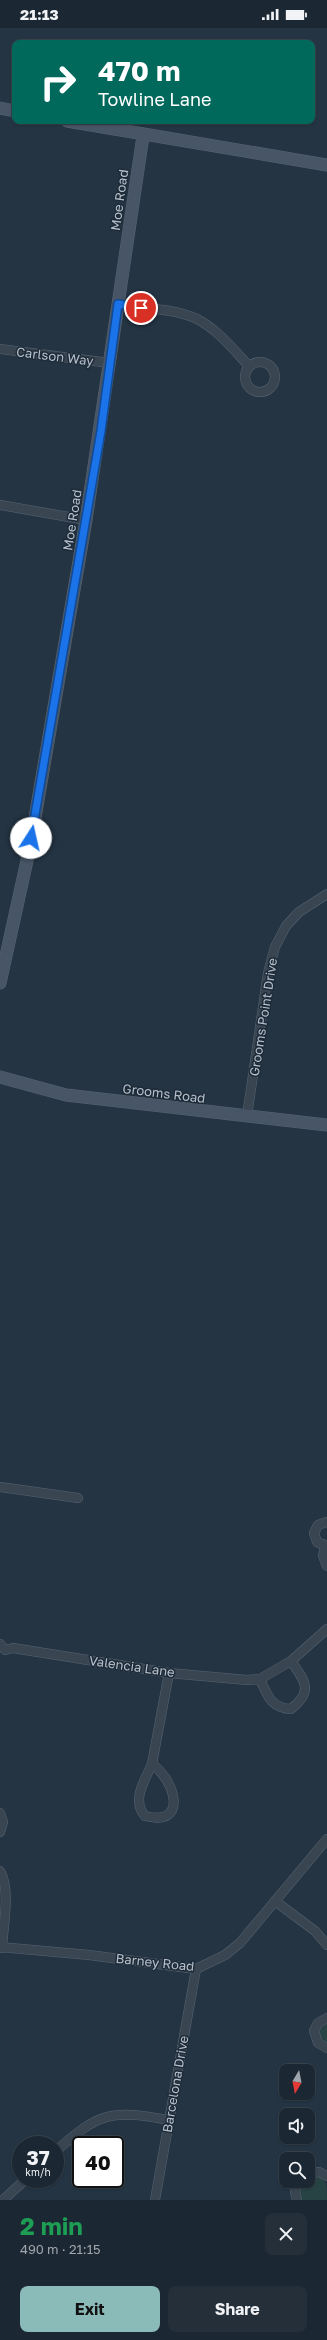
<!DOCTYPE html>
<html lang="en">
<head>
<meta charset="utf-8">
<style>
  body { margin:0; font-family:"Golos Text",sans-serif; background:#242f3a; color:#f1f3f6; height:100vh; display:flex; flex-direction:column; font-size:15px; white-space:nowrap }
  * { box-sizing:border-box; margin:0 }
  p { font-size:13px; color:#a0a5ac }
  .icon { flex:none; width:22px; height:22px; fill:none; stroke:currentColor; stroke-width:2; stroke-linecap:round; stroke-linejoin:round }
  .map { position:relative; height:2172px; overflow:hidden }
  .drawer { display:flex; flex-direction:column; background:#1b2732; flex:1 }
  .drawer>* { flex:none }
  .hud { position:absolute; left:12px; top:12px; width:303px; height:84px; border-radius:8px; box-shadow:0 1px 3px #0004,0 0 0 1px #39444d; background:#00695c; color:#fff; overflow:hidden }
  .needle { width:26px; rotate:190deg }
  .controls { position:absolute; left:279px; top:2036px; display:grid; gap:8px }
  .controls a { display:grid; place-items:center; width:36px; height:36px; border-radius:8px; background:#1b2732; box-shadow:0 1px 3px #0004,0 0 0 1px #39444d; font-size:20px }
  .speed { position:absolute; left:12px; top:2108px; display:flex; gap:8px; font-size:20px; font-weight:700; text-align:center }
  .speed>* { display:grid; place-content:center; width:52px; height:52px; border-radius:50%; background:#1b2732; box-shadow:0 1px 3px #0004,0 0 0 1px #39444d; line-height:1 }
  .speed small { font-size:10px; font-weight:400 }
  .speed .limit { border:2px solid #111; border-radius:6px; background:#fff; color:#111 }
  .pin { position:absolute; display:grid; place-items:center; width:34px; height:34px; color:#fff; margin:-17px; border:2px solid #fff; border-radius:50%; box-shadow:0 1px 4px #0007 }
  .me { position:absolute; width:44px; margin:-22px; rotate:10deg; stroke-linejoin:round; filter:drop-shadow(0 0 3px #0008) }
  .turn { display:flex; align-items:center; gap:14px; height:84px; padding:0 20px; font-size:18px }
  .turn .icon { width:52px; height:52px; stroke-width:2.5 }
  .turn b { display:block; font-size:28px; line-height:34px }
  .round { display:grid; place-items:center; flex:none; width:42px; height:42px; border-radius:8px; background:#242f3a }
  .summary { display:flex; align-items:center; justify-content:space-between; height:68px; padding:0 20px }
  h1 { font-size:24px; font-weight:700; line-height:30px; color:#1e9e55 }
  .cta { display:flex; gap:8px; margin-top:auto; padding:8px 20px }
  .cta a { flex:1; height:46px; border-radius:8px; background:#8bbbb9; color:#111; font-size:16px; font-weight:700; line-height:46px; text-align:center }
  .cta a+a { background:#242f3a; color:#f1f3f6 }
  .status { display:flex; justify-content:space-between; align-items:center; height:28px; padding:0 20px; background:#1b2732; direction:ltr }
  .status svg { height:11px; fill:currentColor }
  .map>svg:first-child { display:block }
</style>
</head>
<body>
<div class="status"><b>21:13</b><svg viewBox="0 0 49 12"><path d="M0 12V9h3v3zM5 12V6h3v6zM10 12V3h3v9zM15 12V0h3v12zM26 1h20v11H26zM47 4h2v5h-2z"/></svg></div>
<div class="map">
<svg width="327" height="2172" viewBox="0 0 327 2172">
  <rect width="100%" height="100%" fill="#243443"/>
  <g fill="#274344">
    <polygon points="327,1994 327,2016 319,2008 320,2001"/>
    <path d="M312,2146C327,2152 327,2154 327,2172H301L300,2158L305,2153H308Z"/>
  </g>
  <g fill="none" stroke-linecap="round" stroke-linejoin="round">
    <g stroke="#576370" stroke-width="10">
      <g id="street">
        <path d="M118,276C143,281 174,280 197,291C217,301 234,322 249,338"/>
        <polyline points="0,321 110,335"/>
        <circle cx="260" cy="349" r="15"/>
        <polyline points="0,477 86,492"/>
        <polyline points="247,1088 268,945 275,919 286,898 299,884 327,866"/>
        <polyline points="0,1459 78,1470"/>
        <polyline points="327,1494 318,1497 314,1505 317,1514 327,1518"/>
        <polyline points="325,1518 323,1528 327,1538"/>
        <path d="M0,1616L5,1622L13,1620L169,1645L247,1652L260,1651C267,1667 271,1680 291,1681C314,1663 305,1653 291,1633"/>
        <polyline points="260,1651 291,1633 327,1601"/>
        <path d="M152,1736C175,1752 189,1799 145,1788C131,1772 145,1752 152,1736Z"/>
        <polyline points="152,1736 169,1645"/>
        <polyline points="0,1785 3,1794 0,1804"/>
        <path d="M0,1843C11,1861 3,1898 2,1920"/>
        <polyline points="275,1873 315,1903 327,1917"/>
        <polyline points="0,1919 89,1927 196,1941 225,1927 240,1915 327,1811"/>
        <polyline points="327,1990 318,1995 314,2003 318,2015 327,2020"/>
        <path d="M55,2124C98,2085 110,2081 168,2092"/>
        <polyline points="308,2145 319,2144 327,2148"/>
        <polyline points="3,2172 26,2151"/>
        <polyline points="155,2172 196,1941"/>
        <polyline points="297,2172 295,2164 298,2153"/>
      </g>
    </g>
    <g stroke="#576370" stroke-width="13">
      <g id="secondary">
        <polyline points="0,80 15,83"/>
        <polyline points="67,93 327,137"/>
        <polyline points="0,955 30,819 86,492 143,108"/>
        <polyline points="0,1049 66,1067 327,1097"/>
      </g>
    </g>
    <use href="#street" stroke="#394652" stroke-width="9"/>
    <use href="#secondary" stroke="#475566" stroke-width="12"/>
  </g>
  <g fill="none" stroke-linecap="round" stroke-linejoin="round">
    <g stroke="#114b97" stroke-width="10">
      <polyline id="route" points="31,810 101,403 118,276 141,280"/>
    </g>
    <use href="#route" stroke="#1a73e8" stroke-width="7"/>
  </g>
  <g text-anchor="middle" stroke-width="3" stroke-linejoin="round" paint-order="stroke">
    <g font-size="13" fill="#b6c0cc" stroke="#1e2b38">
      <text transform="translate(119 172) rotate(-82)" y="5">Moe Road</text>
      <text transform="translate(55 328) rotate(7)" y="5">Carlson Way</text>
      <text transform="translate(72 492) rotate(-81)" y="5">Moe Road</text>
      <text transform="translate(263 989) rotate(-81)" y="5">Grooms Point Drive</text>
      <text transform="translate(164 1065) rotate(7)" y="5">Grooms Road</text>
      <text transform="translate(132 1638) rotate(8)" y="5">Valencia Lane</text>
      <text transform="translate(155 1934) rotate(6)" y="5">Barney Road</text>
      <text transform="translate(175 2056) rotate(-80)" y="5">Barcelona Drive</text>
    </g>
  </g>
</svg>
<div class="controls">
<a><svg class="needle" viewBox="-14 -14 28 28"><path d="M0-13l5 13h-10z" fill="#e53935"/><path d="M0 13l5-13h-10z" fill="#a0a5ac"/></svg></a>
<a><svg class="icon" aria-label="sound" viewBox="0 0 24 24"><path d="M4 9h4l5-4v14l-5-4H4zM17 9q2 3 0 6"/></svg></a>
<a><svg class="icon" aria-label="search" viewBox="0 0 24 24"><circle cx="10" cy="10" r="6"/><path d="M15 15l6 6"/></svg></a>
</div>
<div class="speed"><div>37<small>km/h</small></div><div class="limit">40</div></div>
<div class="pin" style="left:141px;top:280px;background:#d93025"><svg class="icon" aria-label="arrive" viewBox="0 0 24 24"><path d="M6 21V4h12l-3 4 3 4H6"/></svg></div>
<svg class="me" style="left:31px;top:810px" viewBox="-20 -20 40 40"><circle r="19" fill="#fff"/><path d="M0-13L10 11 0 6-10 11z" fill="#1a73e8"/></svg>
<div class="hud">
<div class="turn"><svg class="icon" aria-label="right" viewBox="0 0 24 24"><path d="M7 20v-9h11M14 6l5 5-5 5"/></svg><div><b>470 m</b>Towline Lane</div></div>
</div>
</div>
<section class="drawer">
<div class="summary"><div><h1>2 min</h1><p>490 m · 21:15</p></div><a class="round"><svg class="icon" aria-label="close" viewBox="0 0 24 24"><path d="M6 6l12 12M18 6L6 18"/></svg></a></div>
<div class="cta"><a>Exit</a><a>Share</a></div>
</section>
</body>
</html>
